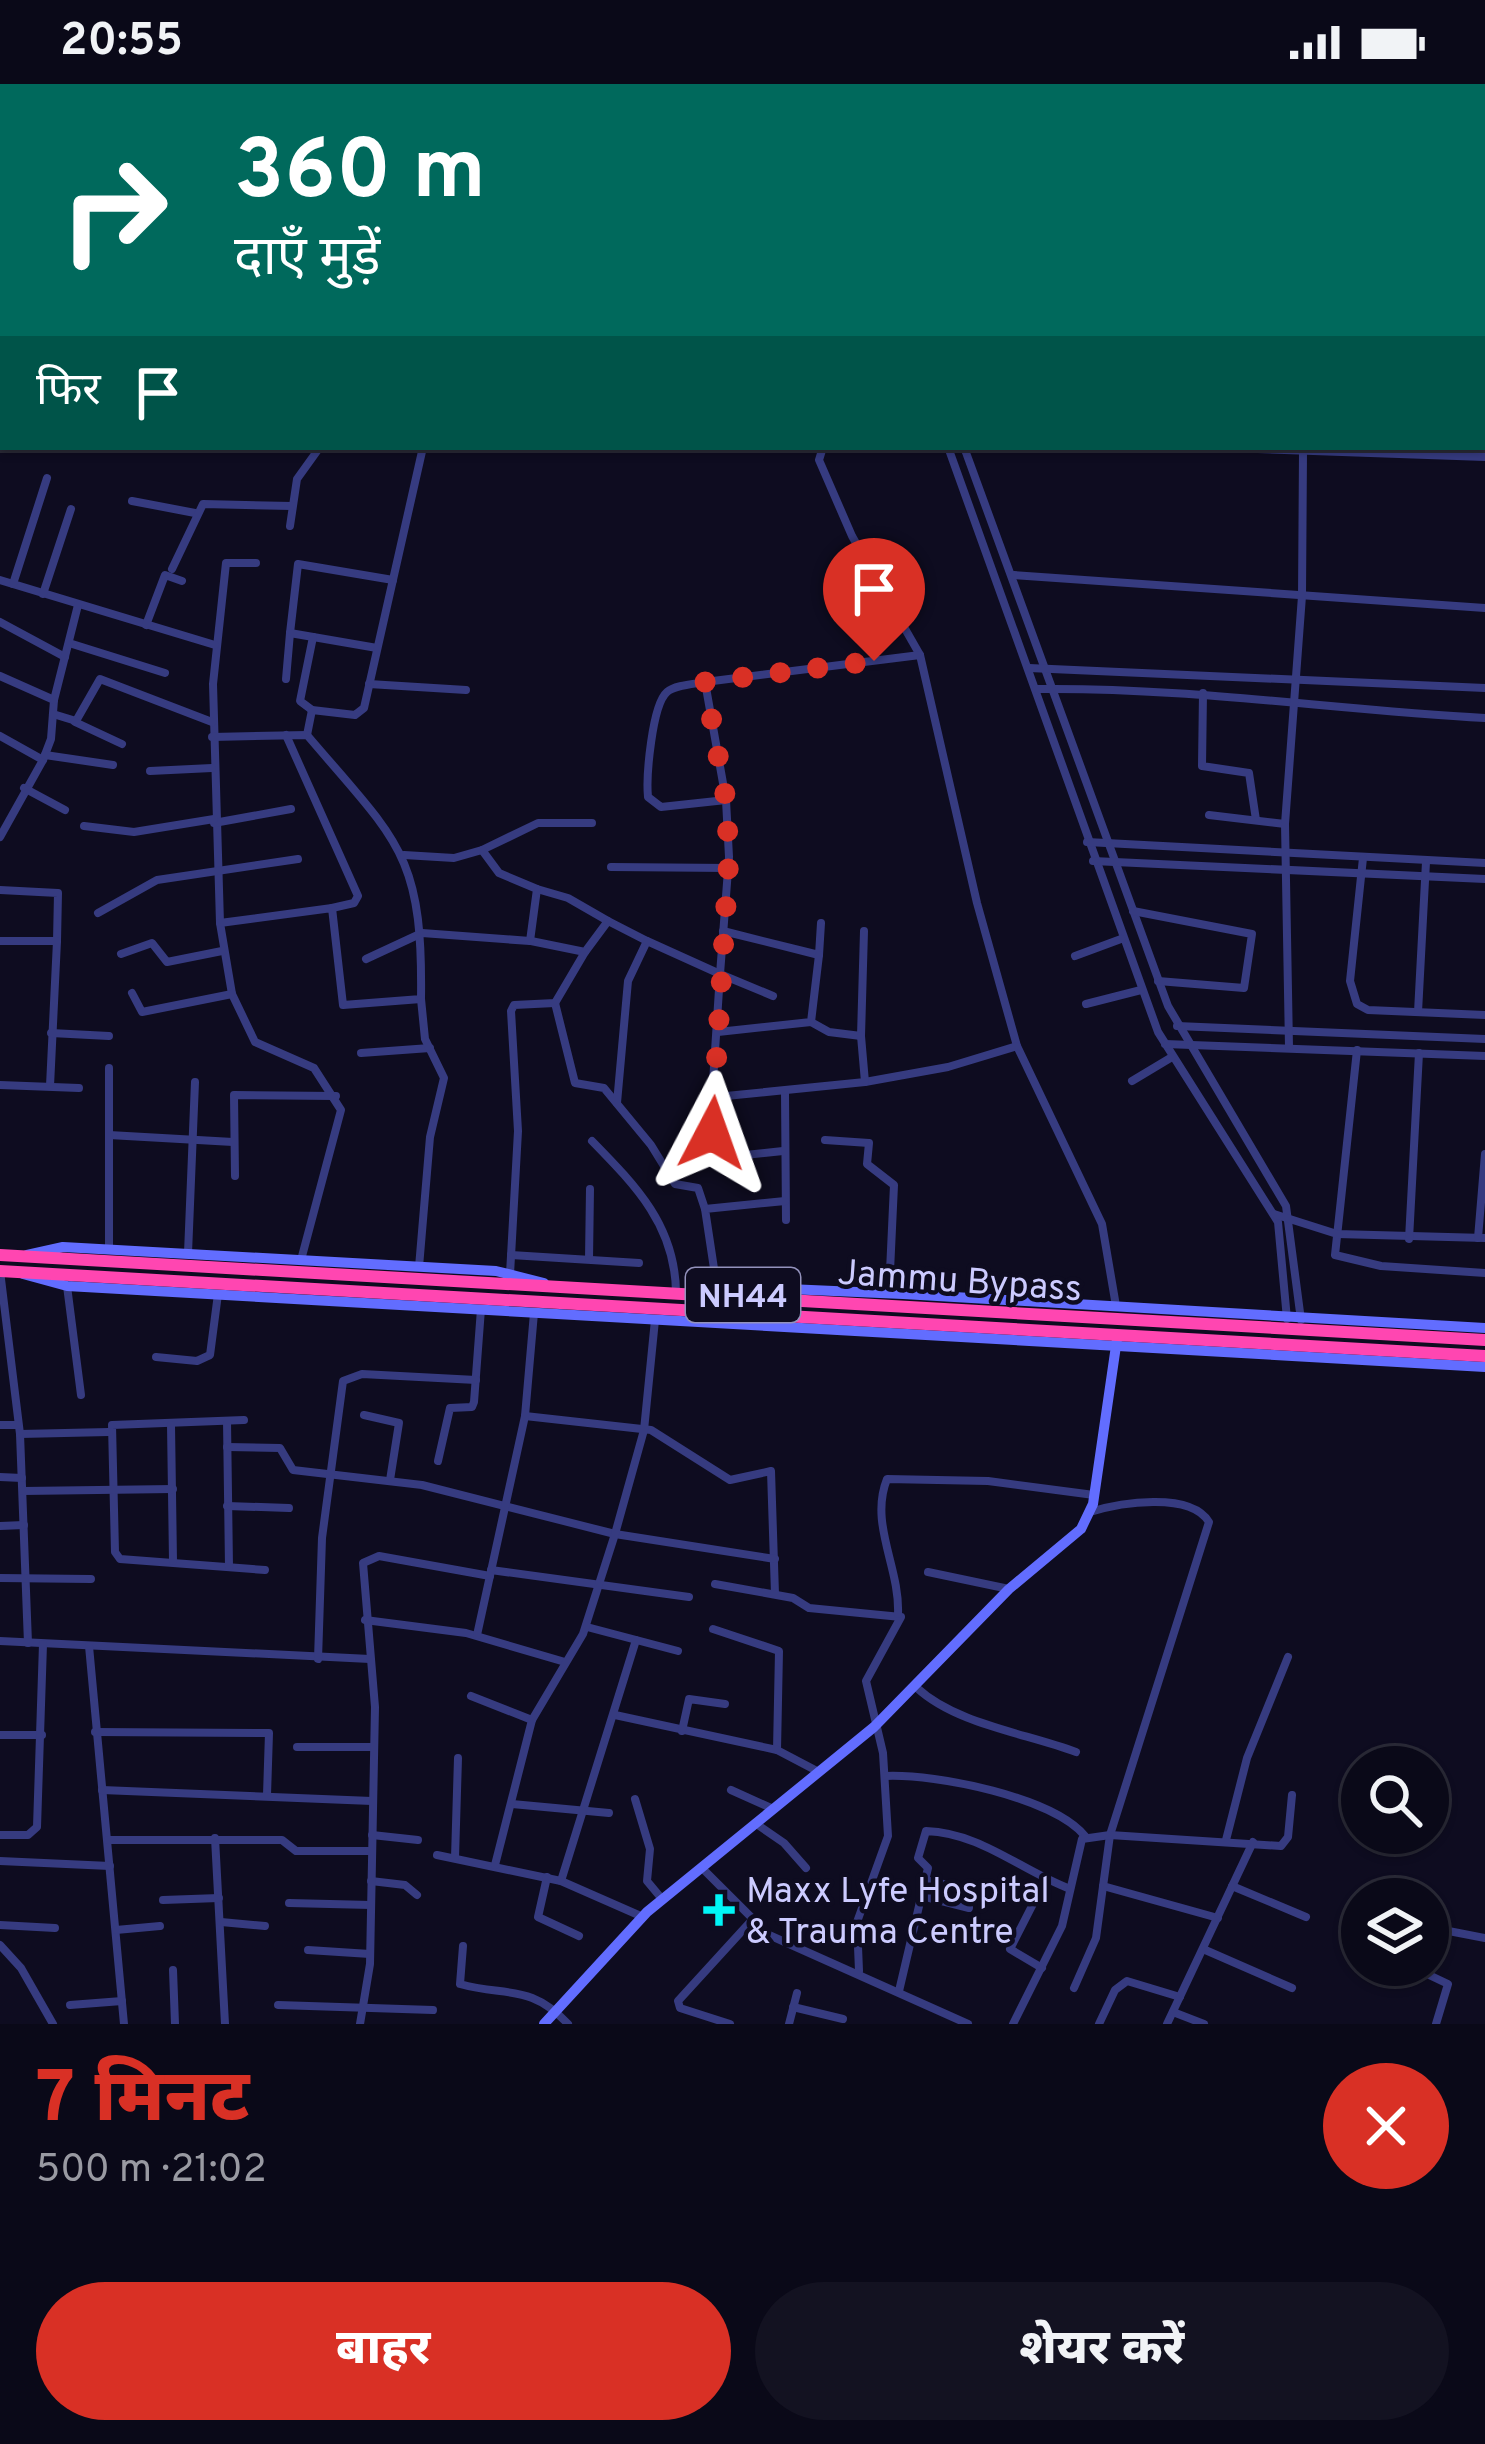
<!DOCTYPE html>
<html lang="hi">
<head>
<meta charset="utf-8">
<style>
  body { margin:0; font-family:Overpass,"Noto Sans Devanagari",sans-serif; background:#131221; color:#f1f3f6; height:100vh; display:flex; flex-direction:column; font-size:45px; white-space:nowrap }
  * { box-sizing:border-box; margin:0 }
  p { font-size:39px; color:#999aa2 }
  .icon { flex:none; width:66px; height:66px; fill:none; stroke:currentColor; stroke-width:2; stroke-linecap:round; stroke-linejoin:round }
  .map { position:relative; height:1940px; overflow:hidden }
  .side { display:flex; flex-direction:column; background:#0a0918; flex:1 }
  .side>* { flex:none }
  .top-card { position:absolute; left:0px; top:0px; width:1485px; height:366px; box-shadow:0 3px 9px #0004,0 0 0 3px #2a2a37; background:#00695c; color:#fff; overflow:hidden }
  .tools { position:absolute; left:1341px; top:1662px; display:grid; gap:24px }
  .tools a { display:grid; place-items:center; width:108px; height:108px; border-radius:50%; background:#0a0918; box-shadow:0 3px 9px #0004,0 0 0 3px #2a2a37; font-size:60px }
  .pin { position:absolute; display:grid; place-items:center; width:102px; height:102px; color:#fff; margin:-123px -51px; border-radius:50% 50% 50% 0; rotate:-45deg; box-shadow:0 0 12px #0007 }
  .pin .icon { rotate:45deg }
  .me { position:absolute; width:132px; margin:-66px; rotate:4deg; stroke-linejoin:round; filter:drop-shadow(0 0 9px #0008) }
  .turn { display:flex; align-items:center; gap:42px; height:252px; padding:0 36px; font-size:54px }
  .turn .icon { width:156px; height:156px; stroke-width:2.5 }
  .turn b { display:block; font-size:84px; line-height:102px }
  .then { display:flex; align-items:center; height:114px; padding:0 36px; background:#0003; gap:24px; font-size:45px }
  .round { display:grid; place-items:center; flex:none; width:126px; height:126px; border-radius:63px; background:#131221 }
  .summary { display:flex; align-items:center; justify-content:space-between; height:204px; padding:0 36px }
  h1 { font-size:72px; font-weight:800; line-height:90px; color:#d93025 }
  .button { display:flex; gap:24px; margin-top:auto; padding:24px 36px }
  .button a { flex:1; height:138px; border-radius:72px; background:#d93025; color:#fff; font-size:48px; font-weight:800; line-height:138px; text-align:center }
  .button a+a { background:#131221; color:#f1f3f6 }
  .status { display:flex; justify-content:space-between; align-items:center; height:84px; padding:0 60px; background:#0a0918; direction:ltr }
  .status svg { height:33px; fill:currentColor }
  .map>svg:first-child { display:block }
</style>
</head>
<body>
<div class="status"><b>20:55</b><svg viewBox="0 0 49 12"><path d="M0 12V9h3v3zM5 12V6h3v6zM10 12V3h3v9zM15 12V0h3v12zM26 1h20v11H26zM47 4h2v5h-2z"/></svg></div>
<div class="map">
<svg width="1485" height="1940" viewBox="0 0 1485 1940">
  <rect width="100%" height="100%" fill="#0e0c20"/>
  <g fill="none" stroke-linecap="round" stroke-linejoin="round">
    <g stroke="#363b80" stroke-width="8">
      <polyline points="259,0 348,3"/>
      <polyline points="806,0 807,3"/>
      <polyline points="55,3 55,0"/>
      <polyline points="375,3 375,0"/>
      <polyline points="478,3 478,0"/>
      <polyline points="575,3 576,0"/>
      <polyline points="0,183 3,185"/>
      <polyline points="823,363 819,376 852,452 920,571 977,819 1017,962 1102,1140 1116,1222"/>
      <polyline points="948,363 1158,948 1278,1138 1287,1235"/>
      <polyline points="964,363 1168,922 1286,1122 1301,1236"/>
      <polyline points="1200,363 1485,373"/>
      <polyline points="132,417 195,429"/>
      <polyline points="290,442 297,395 320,363"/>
      <polyline points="256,479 226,479 213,600 220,839 232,910 255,958 314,984 341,1026 301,1176"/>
      <polyline points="172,485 203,420 292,422"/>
      <polyline points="1014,491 1485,524"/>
      <polyline points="0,496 215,561"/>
      <polyline points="13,500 47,394"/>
      <polyline points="43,510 71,425"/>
      <polyline points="0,538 65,573"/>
      <polyline points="146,541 165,491 182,497"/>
      <polyline points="290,549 298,480 393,496"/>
      <polyline points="69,559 165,589"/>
      <polyline points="1029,584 1485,604"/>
      <polyline points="0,592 54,616 51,655 43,676"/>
      <polyline points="286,595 290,549 377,564"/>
      <path d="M705,598C695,600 675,601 667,608C652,621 646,693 648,713L661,723L726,716"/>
      <polyline points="369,600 466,606"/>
      <path d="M1036,605C1187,603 1335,626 1485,634"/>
      <polyline points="1203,609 1202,682 1249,689 1256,736"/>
      <polyline points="54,616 78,521"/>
      <polyline points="312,626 300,617 313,553"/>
      <polyline points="53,630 76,637 100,595 212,638"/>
      <polyline points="75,638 122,660"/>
      <polyline points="286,651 358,812 354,819 332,824"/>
      <polyline points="307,651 312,626 355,631 364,624 423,363"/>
      <polyline points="0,652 43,676 0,753"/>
      <path d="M212,653L307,651C398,758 423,769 421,915L343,921L332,824L220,839"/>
      <polyline points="45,671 113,681"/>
      <polyline points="150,687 212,684"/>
      <polyline points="24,704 65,726"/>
      <polyline points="1209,731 1285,740"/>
      <polyline points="214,739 291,725"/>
      <polyline points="84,742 134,748 214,735"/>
      <polyline points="1087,758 1485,779"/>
      <polyline points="482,766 538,739 592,739"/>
      <polyline points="1363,774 1350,897 1357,920 1368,926 1485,931"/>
      <polyline points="1093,777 1485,795"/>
      <polyline points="611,783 729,784"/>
      <polyline points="0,806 58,809 57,857"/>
      <polyline points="1133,827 1252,850 1244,904 1158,897"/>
      <polyline points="98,829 157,796 298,775"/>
      <polyline points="608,837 647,857 628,897 617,1019"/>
      <polyline points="723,847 819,871 821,839"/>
      <polyline points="0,857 57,857 50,1002"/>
      <polyline points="531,857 585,868 608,837 568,814 537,805"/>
      <polyline points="647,857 720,890 708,1075 783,1067"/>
      <polyline points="121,870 152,859 167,878 222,867"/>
      <polyline points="1075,872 1121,855"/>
      <polyline points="366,875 422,849 530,857 537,805 499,789 482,766 454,774 404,771"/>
      <polyline points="132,909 142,928 232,910"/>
      <polyline points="773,912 720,890 729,773 726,716 705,598 920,571"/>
      <polyline points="555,919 575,999 604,1004 651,1061 675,1100 698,1104 705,1125"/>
      <polyline points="1086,920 1141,906"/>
      <polyline points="1418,928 1426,778"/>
      <polyline points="811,938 829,948 861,952 864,847"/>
      <polyline points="1177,942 1485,955"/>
      <polyline points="718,948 811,938 819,871"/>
      <polyline points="51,949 109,952"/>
      <polyline points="1165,960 1485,972"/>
      <polyline points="1289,963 1285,740 1302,512 1303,368"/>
      <polyline points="1357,966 1335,1171 1381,1182 1485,1189"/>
      <polyline points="361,969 430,964"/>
      <polyline points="1132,997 1172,973"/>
      <polyline points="865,998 948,983 1017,962"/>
      <polyline points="0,1001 79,1004"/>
      <polyline points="785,1009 786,1136"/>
      <polyline points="716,1013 865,998 861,952"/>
      <polyline points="109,1051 233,1058"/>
      <polyline points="825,1056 869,1059 867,1080 894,1101 889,1209"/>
      <path d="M592,1057C637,1103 675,1142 676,1208"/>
      <polyline points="235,1092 234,1011 336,1012"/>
      <polyline points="1274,1130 1337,1150 1485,1154"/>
      <polyline points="1478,1154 1485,1070"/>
      <polyline points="1409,1155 1419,969"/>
      <polyline points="109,1165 109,984"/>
      <polyline points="188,1169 195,998"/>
      <polyline points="511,1171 639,1179"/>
      <polyline points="589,1175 590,1105"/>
      <polyline points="419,1183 430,1053 444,994 425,955 421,915"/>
      <polyline points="0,1187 20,1350 28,1559"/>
      <polyline points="510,1190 518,1047 511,927 514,921 555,919 585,868"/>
      <polyline points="67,1202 81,1311"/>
      <polyline points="718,1211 705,1125 785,1117"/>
      <polyline points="156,1273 197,1277 210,1271 218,1210"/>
      <polyline points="364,1331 399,1339 390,1396"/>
      <polyline points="525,1332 651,1346 730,1396 771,1387 775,1510"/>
      <polyline points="244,1336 112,1341 115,1468 120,1475 265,1486"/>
      <polyline points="227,1337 229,1483"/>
      <polyline points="0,1341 18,1341"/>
      <polyline points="171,1341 173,1477"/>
      <polyline points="20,1350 109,1348"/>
      <polyline points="227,1363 280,1364 293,1386 422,1401 615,1450 775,1475"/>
      <polyline points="438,1377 450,1324 472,1323 474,1318 481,1225"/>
      <polyline points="0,1393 22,1394"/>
      <polyline points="23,1407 173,1405"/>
      <polyline points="227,1422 289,1424"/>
      <polyline points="0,1442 24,1441"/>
      <polyline points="491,1486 689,1513"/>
      <polyline points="928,1488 1009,1505"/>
      <polyline points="0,1494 91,1495"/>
      <polyline points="715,1500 793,1514 809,1524 901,1533 866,1597 883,1669 888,1752 857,1838 859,1887"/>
      <path d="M898,1530C900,1483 869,1440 887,1395L988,1397L1094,1411"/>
      <polyline points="365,1536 466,1549 565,1578"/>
      <polyline points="587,1543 678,1567"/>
      <polyline points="713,1545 779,1567 777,1666 817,1687"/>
      <polyline points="477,1551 525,1332 534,1229"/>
      <polyline points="0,1557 370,1575"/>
      <polyline points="89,1562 124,1940"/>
      <polyline points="318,1575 322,1454 343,1297 362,1290 476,1296"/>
      <path d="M917,1604C956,1640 1025,1649 1076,1668"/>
      <polyline points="471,1612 532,1636"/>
      <polyline points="615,1631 777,1666"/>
      <polyline points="682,1647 689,1615 725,1620"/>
      <polyline points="95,1648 269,1649 267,1711"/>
      <polyline points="0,1651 42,1651"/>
      <polyline points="297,1663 373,1663"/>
      <path d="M886,1692C937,1690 1053,1713 1085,1752"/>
      <polyline points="102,1706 372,1717"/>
      <polyline points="731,1706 771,1724"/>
      <polyline points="635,1715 650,1765 647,1797 662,1815"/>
      <polyline points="512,1720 609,1729"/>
      <polyline points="755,1739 784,1759 806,1784"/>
      <polyline points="0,1751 28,1751 37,1743 43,1560"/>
      <polyline points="372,1751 418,1756"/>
      <polyline points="215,1754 225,1940"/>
      <polyline points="108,1756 282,1756 296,1767 371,1767"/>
      <polyline points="1226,1756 1247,1674 1288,1573"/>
      <polyline points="437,1771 561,1797 643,1833"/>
      <polyline points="455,1774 458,1674"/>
      <polyline points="0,1777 110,1782"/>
      <polyline points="495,1781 532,1636 583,1550 615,1450 644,1346 655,1236"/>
      <polyline points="702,1784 769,1851 968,1940"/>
      <polyline points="547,1793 538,1833 579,1852"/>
      <polyline points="925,1796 970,1806"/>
      <polyline points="371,1797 405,1801 417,1811"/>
      <polyline points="561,1797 636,1556"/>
      <polyline points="1103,1802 1218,1834"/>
      <polyline points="1232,1802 1306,1833"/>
      <polyline points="922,1812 969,1824"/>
      <polyline points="163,1816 219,1814"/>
      <polyline points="289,1819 371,1821"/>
      <polyline points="1033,1820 1010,1865 1042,1884"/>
      <polyline points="221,1838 265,1842"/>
      <polyline points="0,1841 55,1844"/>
      <polyline points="1428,1843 1485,1854"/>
      <polyline points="116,1846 160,1842"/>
      <polyline points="0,1861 21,1884 53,1940"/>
      <path d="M463,1862L460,1900C505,1913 530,1899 568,1940"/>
      <polyline points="1203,1865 1292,1904"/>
      <polyline points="308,1866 370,1870"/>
      <polyline points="1408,1881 1448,1900 1436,1940"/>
      <polyline points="173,1886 175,1940"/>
      <path d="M1074,1904L1096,1854L1110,1751L1209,1438C1190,1407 1119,1419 1090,1428"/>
      <path d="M899,1907L928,1784L918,1774L926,1747C981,1749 1020,1786 1070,1805"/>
      <polyline points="70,1921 122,1917"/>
      <polyline points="278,1921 433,1926"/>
      <polyline points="793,1923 843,1935"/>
      <polyline points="1173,1928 1204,1940"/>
      <polyline points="360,1940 370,1880 375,1623 363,1479 379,1472 490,1492"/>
      <polyline points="730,1940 680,1924 678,1917 752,1836"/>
      <polyline points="789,1940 797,1909"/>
      <polyline points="1013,1940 1062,1842 1082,1755 1110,1751 1281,1762 1288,1753 1292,1711"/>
      <polyline points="1099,1940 1115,1906 1127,1897 1180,1913"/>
      <polyline points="1167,1940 1253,1758"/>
    </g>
    <g stroke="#626dff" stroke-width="10">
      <polyline points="27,1171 63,1163 496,1187 544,1199"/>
      <polyline points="23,1190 67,1202 1485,1283"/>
      <polyline points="760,1211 788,1205 903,1210 1485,1244"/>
      <polyline points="544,1940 647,1828 874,1643 1009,1505 1081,1445 1093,1420 1117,1255"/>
    </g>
    <g stroke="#ff46b1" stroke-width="12">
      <polyline points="0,1171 1485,1256"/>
      <polyline points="0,1187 1485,1272"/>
    </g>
  </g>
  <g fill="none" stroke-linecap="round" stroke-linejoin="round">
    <polyline stroke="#d93025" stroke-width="21" stroke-dasharray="0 37.8" points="712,1049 729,772 726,716 705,598 874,577"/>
  </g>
  <path fill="#00f5f6" stroke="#0e0c20" stroke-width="4.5" d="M713 1808h12v12h12v12h-12v12h-12v-12h-12v-12h12z"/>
  <g text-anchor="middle" stroke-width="9" stroke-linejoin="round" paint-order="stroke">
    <rect fill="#0e0c20" stroke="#9392bc" stroke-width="3" x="686" y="1184" width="114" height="54" rx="9"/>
    <g font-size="33" font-weight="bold" fill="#cccbff">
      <text x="743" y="1223">NH44</text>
    </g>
    <g font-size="36" fill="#cccbff" stroke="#0e0c20">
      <text transform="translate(960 1195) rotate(4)" y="13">Jammu Bypass</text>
    </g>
    <g font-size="36" fill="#cccbff" stroke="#0e0c20" text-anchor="start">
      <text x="746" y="1818">Maxx Lyfe Hospital<tspan x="746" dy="41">&amp; Trauma Centre</tspan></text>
    </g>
  </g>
</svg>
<div class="tools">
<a><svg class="icon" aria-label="search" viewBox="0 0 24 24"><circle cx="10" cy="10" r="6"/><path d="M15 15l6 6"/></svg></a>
<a><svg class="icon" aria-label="layers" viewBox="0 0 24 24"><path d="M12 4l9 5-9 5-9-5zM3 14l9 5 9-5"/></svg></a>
</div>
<div class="pin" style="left:874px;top:577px;background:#d93025"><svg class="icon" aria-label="arrive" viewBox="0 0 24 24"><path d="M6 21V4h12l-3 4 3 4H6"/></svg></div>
<svg class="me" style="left:712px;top:1049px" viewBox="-20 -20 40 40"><path d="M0-17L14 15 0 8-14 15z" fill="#d93025" stroke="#fff" stroke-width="4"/></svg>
<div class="top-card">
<div class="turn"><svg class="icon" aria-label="right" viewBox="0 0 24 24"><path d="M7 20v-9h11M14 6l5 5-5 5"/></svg><div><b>360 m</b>दाएँ मुड़ें</div></div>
<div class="then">फिर<svg class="icon" aria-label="arrive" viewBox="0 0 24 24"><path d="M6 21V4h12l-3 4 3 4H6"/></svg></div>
</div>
</div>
<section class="side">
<div class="summary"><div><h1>7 मिनट</h1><p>500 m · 21:02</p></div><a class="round" style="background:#d93025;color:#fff"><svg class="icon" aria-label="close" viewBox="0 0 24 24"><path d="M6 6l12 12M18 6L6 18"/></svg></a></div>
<div class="button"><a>बाहर</a><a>शेयर करें</a></div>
</section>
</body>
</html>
